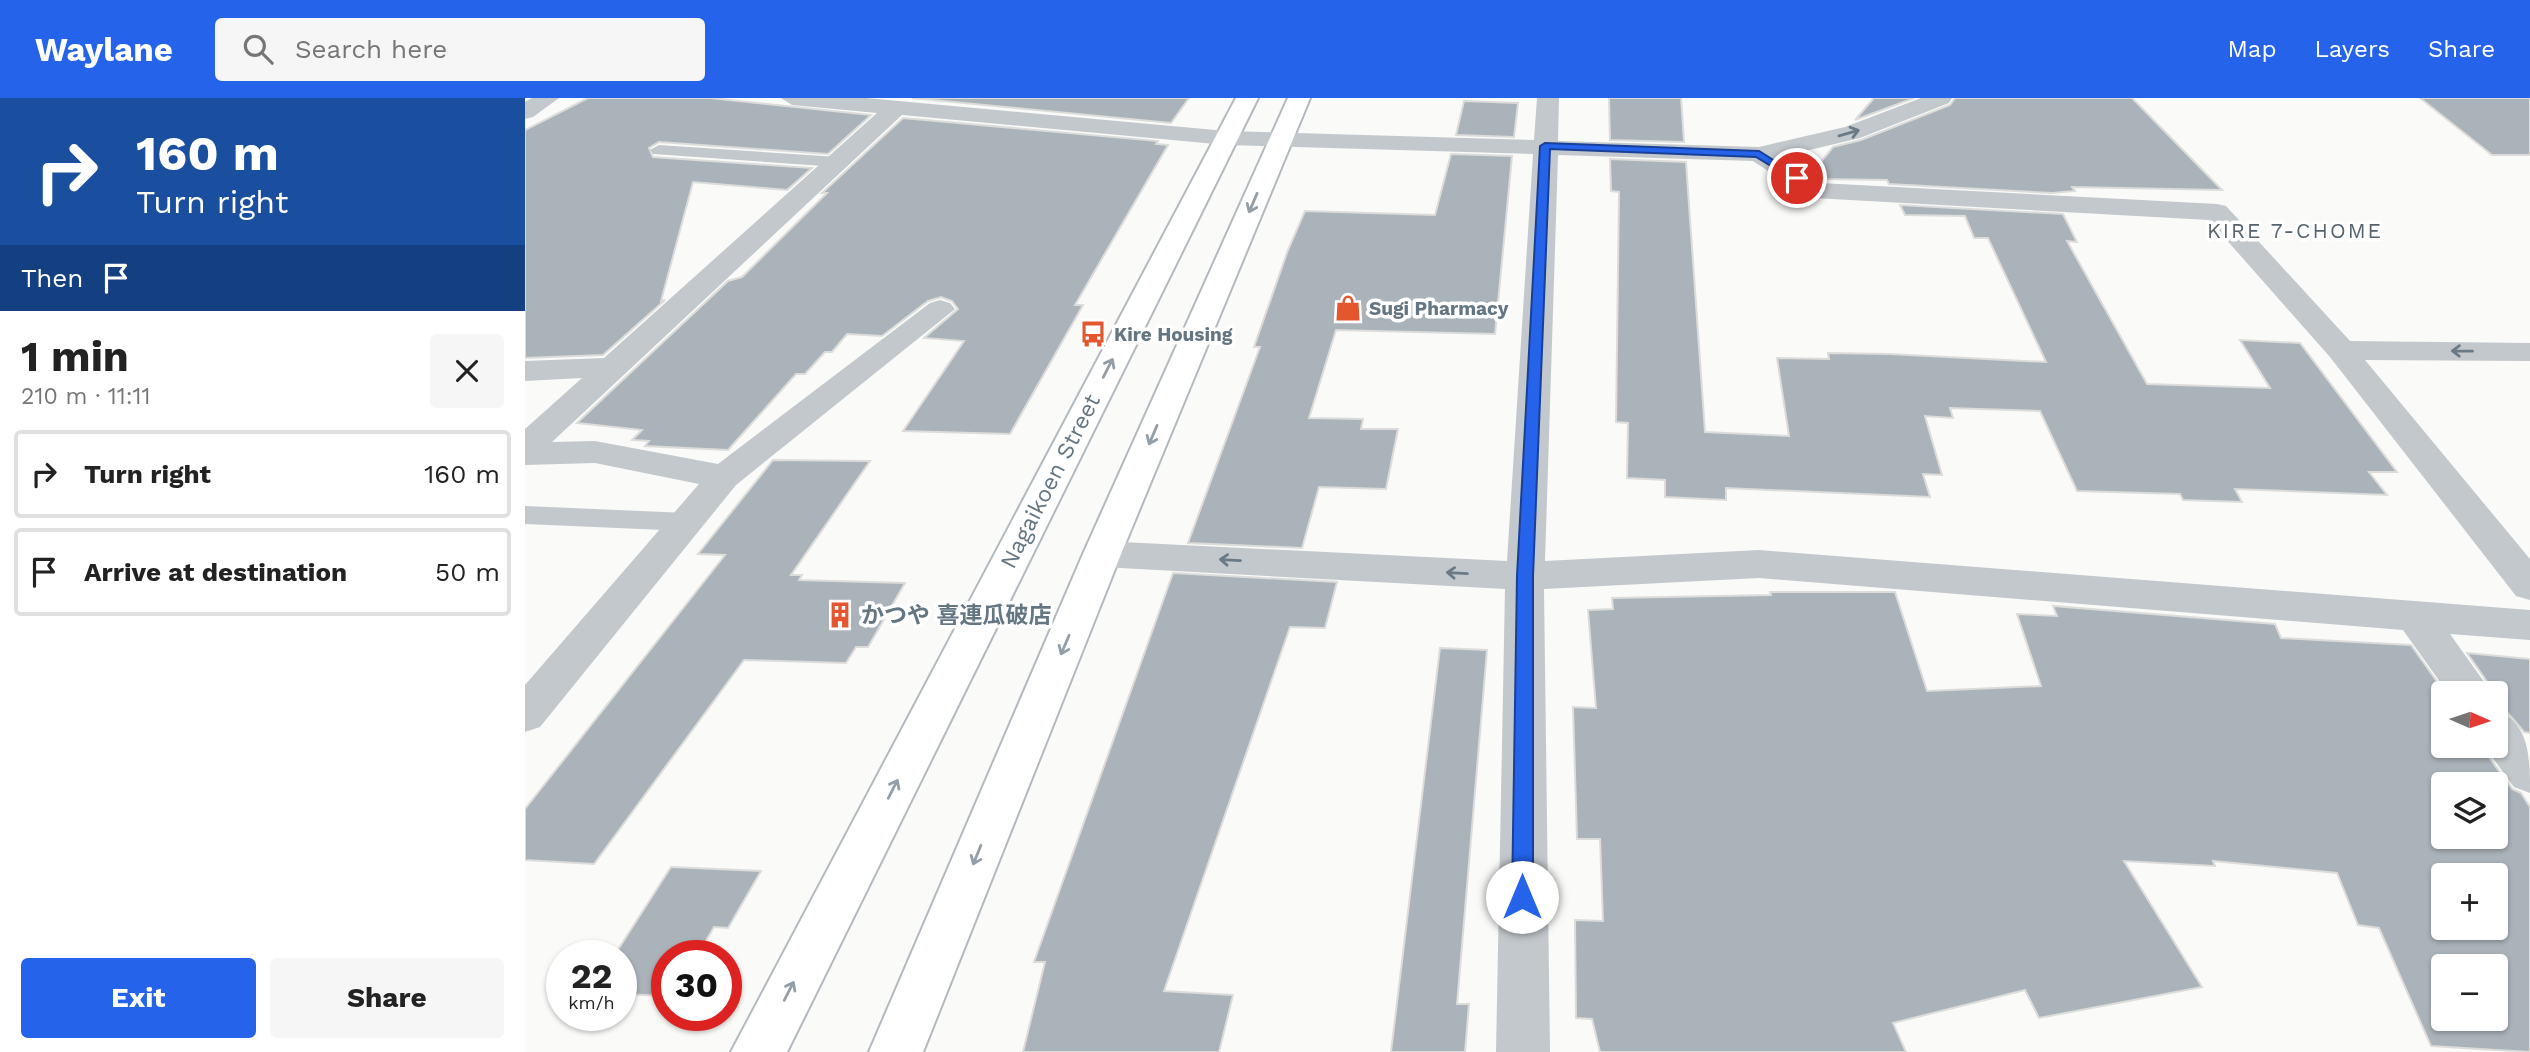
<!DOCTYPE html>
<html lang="en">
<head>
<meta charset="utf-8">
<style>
  body { margin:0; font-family:"Work Sans","Noto Sans JP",sans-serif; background:#f6f6f6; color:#222; height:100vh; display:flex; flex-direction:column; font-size:26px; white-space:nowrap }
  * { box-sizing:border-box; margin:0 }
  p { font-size:23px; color:#767676 }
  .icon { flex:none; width:38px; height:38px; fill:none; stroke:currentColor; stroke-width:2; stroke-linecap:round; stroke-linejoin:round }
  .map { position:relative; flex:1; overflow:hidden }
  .drawer { display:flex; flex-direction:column; background:#fff; width:525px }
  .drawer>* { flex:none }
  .top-card { background:#1a4fa0; color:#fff; overflow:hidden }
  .needle { width:46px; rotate:93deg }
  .buttons { position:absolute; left:1906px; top:583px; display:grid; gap:14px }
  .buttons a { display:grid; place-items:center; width:77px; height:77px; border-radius:7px; background:#fff; box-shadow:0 2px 5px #0004; font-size:35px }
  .speed { position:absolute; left:21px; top:842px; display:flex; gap:14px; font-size:35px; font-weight:700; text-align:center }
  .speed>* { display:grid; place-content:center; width:91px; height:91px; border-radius:50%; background:#fff; box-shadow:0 2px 5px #0004; line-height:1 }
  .speed small { font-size:18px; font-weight:400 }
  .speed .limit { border:10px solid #d22; background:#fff; color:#111 }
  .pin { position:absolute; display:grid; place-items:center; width:60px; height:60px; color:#fff; margin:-30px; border:4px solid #fff; border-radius:50%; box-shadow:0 2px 7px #0007 }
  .me { position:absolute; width:77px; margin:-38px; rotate:0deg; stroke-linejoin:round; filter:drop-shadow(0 0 5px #0008) }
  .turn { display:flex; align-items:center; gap:24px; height:147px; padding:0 21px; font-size:32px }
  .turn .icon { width:91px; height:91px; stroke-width:2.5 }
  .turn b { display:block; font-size:49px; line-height:60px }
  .then { display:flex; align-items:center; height:66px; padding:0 21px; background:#0003; gap:14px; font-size:26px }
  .round { display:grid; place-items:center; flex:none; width:74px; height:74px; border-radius:7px; background:#f6f6f6 }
  .overview { display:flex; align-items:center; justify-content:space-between; height:119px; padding:0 21px }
  h1 { font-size:42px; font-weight:700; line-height:52px }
  .cta { display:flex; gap:14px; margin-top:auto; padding:14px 21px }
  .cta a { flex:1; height:80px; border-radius:7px; background:#2563eb; color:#fff; font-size:28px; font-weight:700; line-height:80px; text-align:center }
  .cta a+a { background:#f6f6f6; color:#222 }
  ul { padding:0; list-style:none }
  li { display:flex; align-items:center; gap:21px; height:88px; margin:0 14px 10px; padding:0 7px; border:4px solid #e0e0e0; border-radius:7px }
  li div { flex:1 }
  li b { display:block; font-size:26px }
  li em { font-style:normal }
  header { display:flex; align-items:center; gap:42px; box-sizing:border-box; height:98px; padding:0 35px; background:#2563eb; color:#fff }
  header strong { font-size:33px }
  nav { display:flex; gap:38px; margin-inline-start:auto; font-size:24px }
  .search { width:490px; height:63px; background:#f6f6f6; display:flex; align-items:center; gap:18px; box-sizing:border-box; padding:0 24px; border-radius:7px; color:#767676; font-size:26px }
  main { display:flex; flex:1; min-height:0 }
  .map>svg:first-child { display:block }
</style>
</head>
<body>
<header>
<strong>Waylane</strong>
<div class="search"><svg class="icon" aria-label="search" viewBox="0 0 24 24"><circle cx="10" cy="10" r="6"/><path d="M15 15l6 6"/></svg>Search here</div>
<nav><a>Map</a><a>Layers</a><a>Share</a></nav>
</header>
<main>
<section class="drawer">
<div class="top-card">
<div class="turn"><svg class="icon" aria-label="right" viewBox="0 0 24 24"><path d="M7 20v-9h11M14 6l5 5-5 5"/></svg><div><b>160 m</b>Turn right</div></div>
<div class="then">Then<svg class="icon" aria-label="arrive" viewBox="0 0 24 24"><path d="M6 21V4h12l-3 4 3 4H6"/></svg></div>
</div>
<div class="overview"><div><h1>1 min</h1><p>210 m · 11:11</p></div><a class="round"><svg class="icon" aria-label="close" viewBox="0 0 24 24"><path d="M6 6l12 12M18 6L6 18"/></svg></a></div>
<ul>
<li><svg class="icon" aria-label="right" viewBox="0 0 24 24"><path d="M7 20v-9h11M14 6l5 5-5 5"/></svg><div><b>Turn right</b></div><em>160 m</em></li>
<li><svg class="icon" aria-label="arrive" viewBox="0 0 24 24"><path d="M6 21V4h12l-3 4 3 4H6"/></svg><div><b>Arrive at destination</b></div><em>50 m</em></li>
</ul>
<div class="cta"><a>Exit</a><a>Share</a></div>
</section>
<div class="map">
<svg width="2005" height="954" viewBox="0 0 2005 954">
  <rect width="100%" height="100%" fill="#fafaf8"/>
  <g fill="#aab3b9" stroke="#dcdcda" stroke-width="2" fill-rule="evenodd">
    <polygon points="63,0 185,0 346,17 303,56 134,44 124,50 128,59 287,70 262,92 168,84 136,203 140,202 78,257 0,260 0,32"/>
    <polygon points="387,0 664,0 646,25"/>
    <polygon points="1084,0 1156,0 1159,44 1085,42"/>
    <polygon points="1349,0 1389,0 1330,22"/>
    <polygon points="1430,0 1607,0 1697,92 1547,89 1550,93 1527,95 1364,86 1362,82 1293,81 1286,76 1308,49 1336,42 1425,7"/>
    <polygon points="1895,0 2005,0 2005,57 1967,57"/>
    <polygon points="939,3 993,5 989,39 931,37"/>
    <polygon points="378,20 633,43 631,46 643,47 550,207 558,207 485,336 378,333 439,243 399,240 433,211 427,203 416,199 403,203 357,238 322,236 307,254 300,254 280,276 271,276 203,352 120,348 124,343 107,342 117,332 52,325 203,183 217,179 302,95 297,95"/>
    <polygon points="926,56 987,58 970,236 811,232 784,320 838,321 836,331 873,331 861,391 794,389 777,450 663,445 735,249 729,249 763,152 780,113 910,117"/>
    <polygon points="1085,61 1161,64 1180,334 1264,338 1252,260 1304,261 1303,255 1364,256 1521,264 1463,140 1449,140 1440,118 1380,117 1375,107 1538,116 1552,144 1542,143 1622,286 1745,290 1715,242 1775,245 1872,374 1844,374 1862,397 1710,391 1717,404 1658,402 1655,396 1552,393 1515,313 1425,310 1428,320 1400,318 1417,377 1398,376 1405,399 1201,390 1201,402 1140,399 1140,382 1102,380 1103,325 1091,324 1094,94 1086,93"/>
    <polygon points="248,362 345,363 266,477 277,477 274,482 380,485 343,549 331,549 321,565 219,562 69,766 0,762 0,711 200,457 173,456"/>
    <polygon points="648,475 812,484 800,530 765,529 639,893 708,897 694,954 498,954 520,864 509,864"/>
    <path d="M1245,494H1370L1402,593L1516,588L1492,516L1532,518L1528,508L1750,526L1756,540L1886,547L1920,595L1918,648H1956L1987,691L1996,695L2005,709V954L1906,948L1854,830L1833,827L1812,775L1688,763L1690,768L1599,763L1677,889L1514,920L1500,892L1368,925L1381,954H1075L1067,921L1051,920L1050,822L1078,823L1075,741H1052L1048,609L1071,610L1063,512L1088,511L1087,500L1246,497ZM1918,686H1970V738H1918ZM1918,777H1970V830H1918ZM1918,868H1970V920H1918Z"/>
    <polygon points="915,550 962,552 932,906 944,906 940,954 866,954"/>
    <polygon points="1942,555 2005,561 2005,635 1999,634 1983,615 1970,609 1970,595"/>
    <polygon points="146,769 236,773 203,830 189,829 172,858 142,858 142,898 96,896 96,858 89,858"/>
  </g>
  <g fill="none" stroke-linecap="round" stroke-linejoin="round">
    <g stroke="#b3babf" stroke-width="4">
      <g id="secondary">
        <polygon points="711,0 733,0 262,954 206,954"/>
        <polygon points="763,0 785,0 596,456 398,954 344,954 558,456"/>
      </g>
    </g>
    <g fill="#c3c8cc" fill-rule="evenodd">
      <polygon points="134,47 313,59 322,64 313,69 128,56 125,52"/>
      <polygon points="0,408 162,415 171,418 175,424 171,430 162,433 0,426"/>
    </g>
    <g fill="#c3c8cc" fill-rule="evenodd">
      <polygon points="7,0 34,0 8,19 0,21 0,4"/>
      <polygon points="256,0 341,0 701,33 1009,42 1012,0 1034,0 1033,43 1234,49 1320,29 1396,0 1427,0 1424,5 1335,40 1255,59 1295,85 1692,106 1701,108 1825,243 2005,245 2005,263 1840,262 2005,461 2005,502 1991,498 1805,259 1684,122 1289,100 1280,97 1228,63 1033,57 1020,463 1234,452 2005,512 2005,542 1925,536 1967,595 1923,595 1878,532 1234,480 1019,491 1025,954 971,954 980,491 577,469 564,465 558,456 564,447 577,443 982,463 1008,56 701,47 377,17 27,344 70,343 193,366 405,205 415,202 425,205 430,211 211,387 15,629 0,634 0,587 174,386 70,365 0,367 0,331 57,280 0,283 0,263 79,260 352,15 267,7"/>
      <path d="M1970,611C2005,625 2005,659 2005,695L1989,689L1959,648H1970Z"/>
    </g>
    <use href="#secondary" fill="#fff" fill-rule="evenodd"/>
  </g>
  <defs><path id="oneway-shaft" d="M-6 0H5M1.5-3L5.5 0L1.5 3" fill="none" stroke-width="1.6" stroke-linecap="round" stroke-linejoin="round" transform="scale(1.75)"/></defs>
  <g stroke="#6a7a87">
    <use href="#oneway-shaft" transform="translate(1324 35) rotate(-16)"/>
    <use href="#oneway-shaft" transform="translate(1937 253) rotate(-179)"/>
    <use href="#oneway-shaft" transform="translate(705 462) rotate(-177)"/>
    <use href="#oneway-shaft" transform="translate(932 475) rotate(-177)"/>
  </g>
  <g stroke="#939fa8">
    <use href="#oneway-shaft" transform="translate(728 105) rotate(113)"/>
    <use href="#oneway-shaft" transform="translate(583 270) rotate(-63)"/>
    <use href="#oneway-shaft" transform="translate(628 337) rotate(113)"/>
    <use href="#oneway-shaft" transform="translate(540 547) rotate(113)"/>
    <use href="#oneway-shaft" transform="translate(368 691) rotate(-63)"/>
    <use href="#oneway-shaft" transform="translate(452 757) rotate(112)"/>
    <use href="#oneway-shaft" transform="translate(264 893) rotate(-63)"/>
  </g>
  <polygon fill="#2563eb" stroke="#184099" stroke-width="2" points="1020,45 1234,53 1277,80 1269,82 1231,59 1025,51 1008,478 1008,799 1005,805 997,808 990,805 987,799 992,478 1015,48"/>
  <defs>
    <g id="shop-bare" transform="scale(2.1)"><path d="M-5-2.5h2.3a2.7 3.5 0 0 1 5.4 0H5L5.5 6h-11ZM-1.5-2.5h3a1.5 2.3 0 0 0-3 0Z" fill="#e4572e" stroke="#fff" stroke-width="2.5" paint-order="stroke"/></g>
    <g id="bus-bare" transform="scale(2.1)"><path d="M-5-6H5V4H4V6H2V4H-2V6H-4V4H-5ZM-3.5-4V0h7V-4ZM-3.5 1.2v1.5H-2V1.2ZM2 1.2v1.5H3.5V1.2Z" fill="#e4572e" stroke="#fff" stroke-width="2.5" paint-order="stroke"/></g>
    <g id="building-bare" transform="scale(2.1)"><path d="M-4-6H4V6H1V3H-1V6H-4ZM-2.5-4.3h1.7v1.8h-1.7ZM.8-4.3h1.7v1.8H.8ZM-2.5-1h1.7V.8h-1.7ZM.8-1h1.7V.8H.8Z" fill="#e4572e" stroke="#fff" stroke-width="2.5" paint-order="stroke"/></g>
  </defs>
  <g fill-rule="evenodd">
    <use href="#shop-bare" x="823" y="210"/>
    <use href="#bus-bare" x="568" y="236"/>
    <use href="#building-bare" x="315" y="517"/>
  </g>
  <g text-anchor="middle" stroke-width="7" stroke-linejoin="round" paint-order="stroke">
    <g font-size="19" font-weight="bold" fill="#657683" stroke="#fff" text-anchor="start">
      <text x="844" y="217">Sugi Pharmacy</text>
      <text x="589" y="243">Kire Housing</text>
    </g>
    <g font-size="21" letter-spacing="2" fill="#57646e" stroke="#fff">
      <text x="1770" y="140">KIRE 7-CHOME</text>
    </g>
    <g font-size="23" fill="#657683" stroke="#fff">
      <text transform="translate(525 383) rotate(-63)" y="8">Nagaikoen Street</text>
    </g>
    <g font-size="23" font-weight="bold" fill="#657683" stroke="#fff" text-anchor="start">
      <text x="336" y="525">かつや 喜連瓜破店</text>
    </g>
  </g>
</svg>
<div class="buttons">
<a><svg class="needle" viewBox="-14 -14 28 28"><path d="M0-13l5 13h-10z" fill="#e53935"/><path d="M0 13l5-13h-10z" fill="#767676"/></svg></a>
<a><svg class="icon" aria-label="layers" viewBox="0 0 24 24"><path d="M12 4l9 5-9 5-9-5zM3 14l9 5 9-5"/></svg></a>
<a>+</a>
<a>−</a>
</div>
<div class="speed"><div>22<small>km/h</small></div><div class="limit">30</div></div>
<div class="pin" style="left:1272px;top:80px;background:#d93025"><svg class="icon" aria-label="arrive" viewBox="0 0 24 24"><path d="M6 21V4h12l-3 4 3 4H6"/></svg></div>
<svg class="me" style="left:997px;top:799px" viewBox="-20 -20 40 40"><circle r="19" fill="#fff"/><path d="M0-13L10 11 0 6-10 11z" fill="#2563eb"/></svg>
</div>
</main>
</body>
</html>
